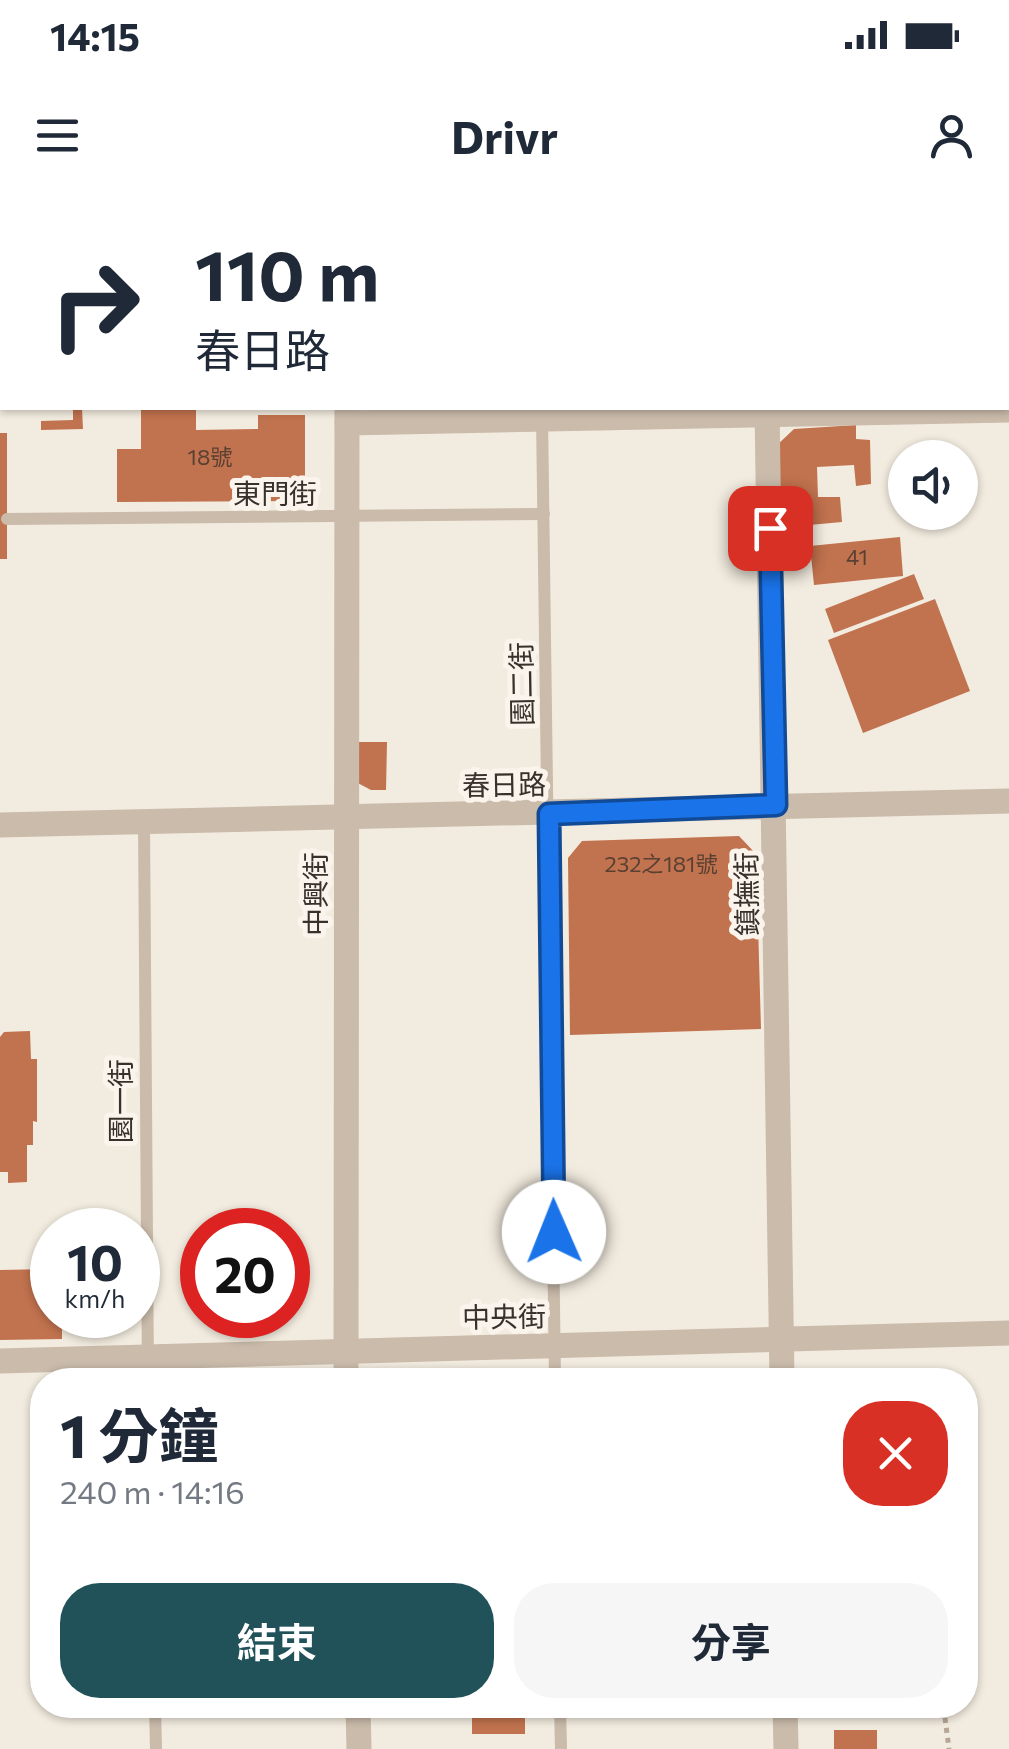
<!DOCTYPE html>
<html lang="zh-TW">
<head>
<meta charset="utf-8">
<style>
  body { margin:0; font-family:Commissioner,"Noto Sans TC",sans-serif; background:#f6f6f7; color:#1f2937; height:100vh; display:flex; flex-direction:column; font-size:38px; white-space:nowrap }
  * { box-sizing:border-box; margin:0 }
  p { font-size:32px; color:#747a83 }
  .icon { flex:none; width:55px; height:55px; fill:none; stroke:currentColor; stroke-width:2; stroke-linecap:round; stroke-linejoin:round }
  .map { position:relative; flex:1; overflow:hidden }
  .panel { position:absolute; left:30px; top:1168px; width:948px; height:350px; display:flex; flex-direction:column; background:#fff; border-radius:40px; box-shadow:0 2px 8px #0004 }
  .panel>* { flex:none }
  .banner { position:absolute; left:0px; top:0px; width:1010px; height:210px; box-shadow:0 2px 8px #0004; background:#fff; color:#1f2937; overflow:hidden }
  .fabs { position:absolute; left:888px; top:240px; display:grid; gap:20px }
  .fabs a { display:grid; place-items:center; width:90px; height:90px; border-radius:50%; background:#fff; box-shadow:0 2px 8px #0004; font-size:50px }
  .speed { position:absolute; left:30px; top:1008px; display:flex; gap:20px; font-size:50px; font-weight:700; text-align:center }
  .speed>* { display:grid; place-content:center; width:130px; height:130px; border-radius:50%; background:#fff; box-shadow:0 2px 8px #0004; line-height:1 }
  .speed small { font-size:25px; font-weight:400 }
  .speed .limit { border:15px solid #d22; background:#fff; color:#111 }
  .pin { position:absolute; display:grid; place-items:center; width:85px; height:85px; color:#fff; margin:-42px; border-radius:20px; box-shadow:0 5px 15px #0006 }
  .me { position:absolute; width:110px; margin:-55px; rotate:359deg; stroke-linejoin:round; filter:drop-shadow(0 0 8px #0008) }
  .turn { display:flex; align-items:center; gap:35px; height:210px; padding:0 30px; font-size:45px }
  .turn .icon { width:130px; height:130px; stroke-width:2.5 }
  .turn b { display:block; font-size:70px; line-height:85px }
  .round { display:grid; place-items:center; flex:none; width:105px; height:105px; border-radius:40px; background:#f6f6f7 }
  .head { display:flex; align-items:center; justify-content:space-between; height:170px; padding:0 30px }
  h1 { font-size:60px; font-weight:700; line-height:75px }
  .primary-button { display:flex; gap:20px; margin-top:auto; padding:20px 30px }
  .primary-button a { flex:1; height:115px; border-radius:40px; background:#215159; color:#fff; font-size:40px; font-weight:700; line-height:115px; text-align:center }
  .primary-button a+a { background:#f6f6f7; color:#1f2937 }
  .status { display:flex; justify-content:space-between; align-items:center; height:70px; padding:0 50px; background:#fff; direction:ltr }
  .status svg { height:28px; fill:currentColor }
  header { display:flex; justify-content:space-between; align-items:center; height:130px; padding:0 30px; background:#fff; font-size:45px; font-weight:700 }
  .map>svg:first-child { display:block }
</style>
</head>
<body>
<div class="status"><b>14:15</b><svg viewBox="0 0 49 12"><path d="M0 12V9h3v3zM5 12V6h3v6zM10 12V3h3v9zM15 12V0h3v12zM26 1h20v11H26zM47 4h2v5h-2z"/></svg></div>
<header><svg class="icon" aria-label="menu" viewBox="0 0 24 24"><path d="M4 6h16M4 12h16M4 18h16"/></svg>Drivr<svg class="icon" aria-label="person" viewBox="0 0 24 24"><circle cx="12" cy="8" r="4"/><path d="M4 21q1-7 8-7t8 7"/></svg></header>
<div class="map">
<svg width="1009" height="1549" viewBox="0 0 1009 1549">
  <rect width="100%" height="100%" fill="#f2ebdf"/>
  <g fill="#c1724e">
    <polygon points="73,208 82,208 83,229 41,230 41,221 73,220"/>
    <polygon points="141,208 196,208 196,230 258,229 258,215 305,215 305,301 117,302 117,249 141,249"/>
    <polygon points="856,225 856,239 870,240 871,284 856,286 854,265 817,267 818,297 840,297 842,322 777,328 774,248 794,229"/>
    <rect x="0" y="233" width="7" height="126"/>
    <polygon points="900,337 903,376 814,385 810,346"/>
    <polygon points="914,374 924,399 834,433 825,409"/>
    <polygon points="935,399 970,491 863,533 828,440"/>
    <polygon points="354,542 387,542 386,590 371,590 354,581"/>
    <polygon points="739,636 756,654 761,829 570,835 568,658 582,641"/>
    <polygon points="30,831 31,859 37,859 37,922 33,921 33,945 27,945 27,982 8,983 8,972 0,972 0,837 4,832"/>
    <polygon points="52,1069 52,1115 62,1115 62,1139 0,1140 0,1070"/>
    <rect x="472" y="1505" width="53" height="29"/>
    <rect x="834" y="1530" width="43" height="19"/>
  </g>
  <g fill="none" stroke-linecap="round" stroke-linejoin="round">
    <polyline stroke="#b6a695" stroke-width="5" stroke-dasharray="5 5" stroke-linecap="butt" points="945,1518 949,1549"/>
    <g stroke="#cabbab" stroke-width="12">
      <polyline points="505,0 505,2"/>
      <polyline points="1008,66 1009,66"/>
      <polyline points="542,215 555,1180"/>
      <polyline points="7,319 544,314"/>
      <polyline points="144,622 148,1180"/>
      <polyline points="155,1505 156,1549"/>
      <polyline points="560,1505 561,1549"/>
    </g>
    <g stroke="#cabbab" stroke-width="25">
      <polyline points="762,0 762,2"/>
      <polyline points="347,2 347,0"/>
      <polyline points="0,47 2,47"/>
      <polyline points="767,208 782,1180"/>
      <polyline points="347,223 1009,210"/>
      <polyline points="0,1161 1009,1133"/>
      <polyline points="346,1180 347,208"/>
      <polyline points="358,1505 359,1549"/>
      <polyline points="785,1505 786,1549"/>
    </g>
    <polyline stroke="#cabbab" stroke-width="25" points="0,625 1009,601"/>
  </g>
  <g fill="none" stroke-linecap="round" stroke-linejoin="round">
    <g stroke="#114b97" stroke-width="25">
      <polyline id="route" points="554,1032 549,614 776,605 770,328"/>
    </g>
    <use href="#route" stroke="#1a73e8" stroke-width="18"/>
  </g>
  <g text-anchor="middle" stroke-width="10" stroke-linejoin="round" paint-order="stroke">
    <g font-size="22" fill="#5a4033">
      <text x="210" y="265">18號</text>
      <text x="857" y="365">41</text>
      <text x="661" y="672">232之181號</text>
    </g>
    <g font-size="28" fill="#38302a" stroke="#faf4ec">
      <text x="275" y="304">東門街</text>
      <text transform="translate(522 484) rotate(-91)" y="10">園二街</text>
      <text transform="translate(504 585) rotate(-1)" y="10">春日路</text>
      <text transform="translate(316 694) rotate(-90)" y="10">中興街</text>
      <text transform="translate(747 694) rotate(-91)" y="10">鎮撫街</text>
      <text transform="translate(121 901) rotate(-90)" y="10">園一街</text>
      <text transform="translate(504 1117) rotate(-1)" y="10">中央街</text>
    </g>
  </g>
</svg>
<div class="fabs">
<a><svg class="icon" aria-label="sound" viewBox="0 0 24 24"><path d="M4 9h4l5-4v14l-5-4H4zM17 9q2 3 0 6"/></svg></a>
</div>
<div class="speed"><div>10<small>km/h</small></div><div class="limit">20</div></div>
<div class="pin" style="left:770px;top:328px;background:#d93025"><svg class="icon" aria-label="arrive" viewBox="0 0 24 24"><path d="M6 21V4h12l-3 4 3 4H6"/></svg></div>
<svg class="me" style="left:554px;top:1032px" viewBox="-20 -20 40 40"><circle r="19" fill="#fff"/><path d="M0-13L10 11 0 6-10 11z" fill="#1a73e8"/></svg>
<div class="banner">
<div class="turn"><svg class="icon" aria-label="right" viewBox="0 0 24 24"><path d="M7 20v-9h11M14 6l5 5-5 5"/></svg><div><b>110 m</b>春日路</div></div>
</div>
<section class="panel">
<div class="head"><div><h1>1 分鐘</h1><p>240 m · 14:16</p></div><a class="round" style="background:#d93025;color:#fff"><svg class="icon" aria-label="close" viewBox="0 0 24 24"><path d="M6 6l12 12M18 6L6 18"/></svg></a></div>
<div class="primary-button"><a>結束</a><a>分享</a></div>
</section>
</div>
</body>
</html>
